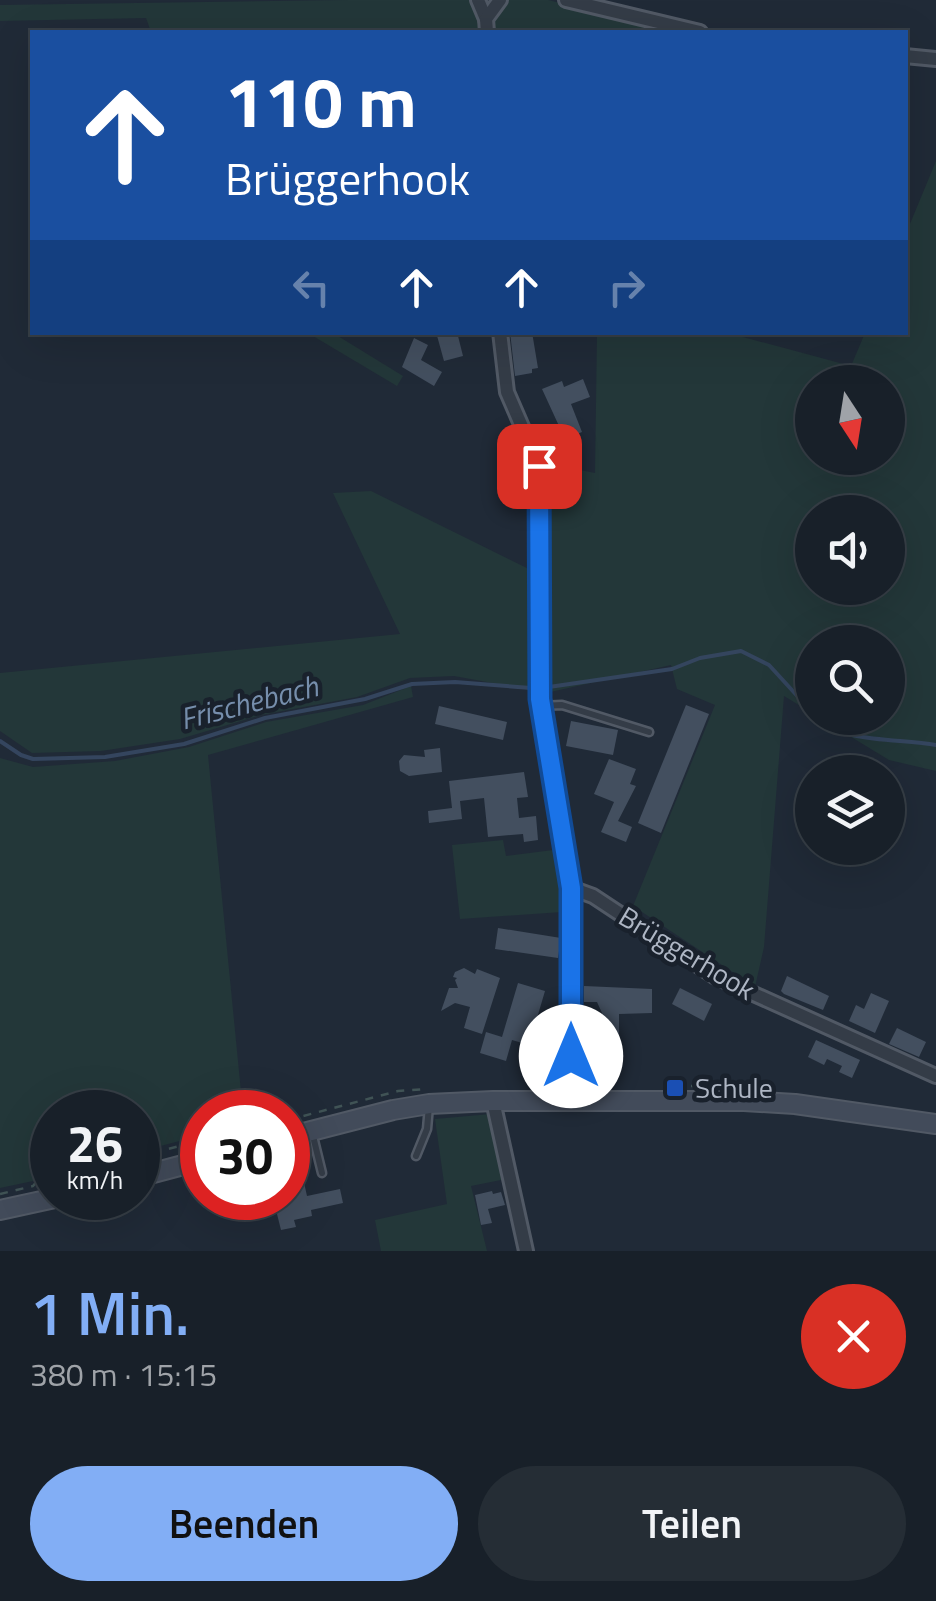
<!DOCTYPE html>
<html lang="de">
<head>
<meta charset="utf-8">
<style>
  body { margin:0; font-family:"Titillium Web",sans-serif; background:#252d35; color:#f1f3f6; height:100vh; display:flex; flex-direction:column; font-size:38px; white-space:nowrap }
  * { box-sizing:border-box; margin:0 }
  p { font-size:32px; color:#9fa3a8 }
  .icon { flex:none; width:55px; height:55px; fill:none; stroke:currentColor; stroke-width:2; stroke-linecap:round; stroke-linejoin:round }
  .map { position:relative; height:1251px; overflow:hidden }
  .side { display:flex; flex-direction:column; background:#182029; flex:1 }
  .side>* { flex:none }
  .guide { position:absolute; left:30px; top:30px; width:878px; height:305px; border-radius:0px; box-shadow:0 10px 40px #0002,0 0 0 2px #363e46; background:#1a4fa0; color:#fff; overflow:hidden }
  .needle { width:65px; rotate:168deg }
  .tools { position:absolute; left:795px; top:365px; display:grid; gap:20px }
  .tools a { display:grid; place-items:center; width:110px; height:110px; border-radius:50%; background:#182029; box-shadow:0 10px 40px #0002,0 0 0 2px #363e46; font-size:50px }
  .speed { position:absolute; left:30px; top:1090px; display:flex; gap:20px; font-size:50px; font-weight:700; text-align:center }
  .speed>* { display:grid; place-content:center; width:130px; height:130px; border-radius:50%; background:#182029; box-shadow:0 10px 40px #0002,0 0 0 2px #363e46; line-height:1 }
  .speed small { font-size:25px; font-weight:400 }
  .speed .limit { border:15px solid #d22; background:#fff; color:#111 }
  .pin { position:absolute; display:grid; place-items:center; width:85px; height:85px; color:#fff; margin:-42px; border-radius:20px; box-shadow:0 5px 15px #0006 }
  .me { position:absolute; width:110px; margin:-55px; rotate:0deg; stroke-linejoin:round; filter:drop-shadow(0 0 8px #0008) }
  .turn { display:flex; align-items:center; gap:35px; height:210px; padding:0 30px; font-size:45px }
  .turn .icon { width:130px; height:130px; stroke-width:2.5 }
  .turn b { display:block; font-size:70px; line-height:85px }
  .lanes { display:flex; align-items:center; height:95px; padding:0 30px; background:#0003; justify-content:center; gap:50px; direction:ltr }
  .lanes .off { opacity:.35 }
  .round { display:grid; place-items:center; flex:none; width:105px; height:105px; border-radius:52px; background:#252d35 }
  .headline { display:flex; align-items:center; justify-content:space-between; height:170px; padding:0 30px }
  h1 { font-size:60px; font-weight:600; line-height:75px; color:#82aef5 }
  .cta { display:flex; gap:20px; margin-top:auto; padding:20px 30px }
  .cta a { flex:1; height:115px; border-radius:60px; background:#82aef5; color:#111; font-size:40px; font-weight:600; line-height:115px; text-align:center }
  .cta a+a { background:#252d35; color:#f1f3f6 }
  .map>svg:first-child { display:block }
</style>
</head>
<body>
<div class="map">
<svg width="936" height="1251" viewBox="0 0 936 1251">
  <rect width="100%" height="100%" fill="#202a37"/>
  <g fill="#233739" fill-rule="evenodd">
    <polygon points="348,0 472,0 483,22 483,32 151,32 146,18 0,21 0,5"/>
    <polygon points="506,0 548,0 682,32 492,32 492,22"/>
    <path d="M936,161V771L889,760L820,718H888V642H812V713L784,696L764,947L755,987L633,906L715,705L677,689L671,665L546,693L454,676L410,678L357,697L261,715L180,739L101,751L32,753L0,731V673L400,634L333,493L371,491L535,572L545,463L595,473L597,333H728L851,366L865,333L905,332V236ZM812,382H888V458H812ZM812,512H888V588H812Z"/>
    <polygon points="308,333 333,333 403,376 397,386"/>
    <polygon points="411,686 413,697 208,755 243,1112 202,1112 202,1135 138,1152 138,1112 52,1112 52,1159 33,1181 0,1188 0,758 33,767 115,761 189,747 266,722 363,705"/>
    <polygon points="503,840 506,856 561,849 562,912 460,919 452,845"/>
    <polygon points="491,1114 506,1179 471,1186 487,1251 381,1251 375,1220 447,1204 435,1119"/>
  </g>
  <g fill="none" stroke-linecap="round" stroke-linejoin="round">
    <g stroke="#34455e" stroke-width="4">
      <polyline points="549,687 672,669 700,658 741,651 769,665 812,712"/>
      <path d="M818,718C844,744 901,738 936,745"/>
      <polyline points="0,741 21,755 33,759 105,757 184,744 265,718 365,699 412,684 455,682 531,688"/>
    </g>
  </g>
  <g fill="#434f5f">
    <polygon points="436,332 457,332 463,356 444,361"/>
    <polygon points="510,332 532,332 538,368 532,369 532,373 515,376"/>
    <polygon points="414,338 428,345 421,360 442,372 434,386 402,367"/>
    <polygon points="583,379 590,397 571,404 582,432 565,439 542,389 562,381 564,387"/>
    <polygon points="686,705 709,714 661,833 638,823"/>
    <polygon points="439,706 507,722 503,740 435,724"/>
    <polygon points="571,721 618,730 613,755 566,746"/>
    <polygon points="440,748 442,772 409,776 400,771 399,761 404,755 425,757 424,750"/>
    <polygon points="609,759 636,769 630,784 636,786 618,821 632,827 626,842 601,832 614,802 594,794"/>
    <polygon points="524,772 528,797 517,798 519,818 536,816 538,840 524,842 523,834 488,837 484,798 460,801 462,819 429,823 428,811 452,808 449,781"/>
    <polygon points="498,928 561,938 558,958 495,949"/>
    <polygon points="464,968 475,974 477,969 500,978 482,1034 464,1028 470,1007 455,1003 441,1011 449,988 458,988 455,980 457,978 453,977 455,972"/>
    <polygon points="787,976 829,996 823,1010 784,994 781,991"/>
    <polygon points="518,983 545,991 535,1025 542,1027 536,1047 512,1040 506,1061 480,1053 486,1032 502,1037"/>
    <polygon points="584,986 652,989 652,1013 619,1014 619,1064 602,1064 602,1013 597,1002 584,1002"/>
    <polygon points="680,988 712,1004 704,1021 672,1004"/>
    <polygon points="871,993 889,1001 875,1033 849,1021 856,1005 864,1009"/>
    <polygon points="897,1028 926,1042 919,1057 889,1044"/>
    <polygon points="816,1040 860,1060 852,1078 839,1072 842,1066 827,1059 824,1065 808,1057"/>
    <polygon points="308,1148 311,1167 301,1169 307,1196 340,1189 343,1203 311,1210 312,1216 294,1220 296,1227 281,1230 273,1198 288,1198 288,1152"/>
    <polygon points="492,1191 493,1194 501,1192 505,1205 488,1209 492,1223 481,1225 475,1195"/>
  </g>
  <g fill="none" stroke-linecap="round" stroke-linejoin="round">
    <g stroke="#515965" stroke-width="11">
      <g id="lane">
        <polyline points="541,706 562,705 649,732"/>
        <polyline points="542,1054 570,1056"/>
        <polyline points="312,1132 322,1173"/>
        <polyline points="416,1156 427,1129 429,1106"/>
      </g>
    </g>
    <g stroke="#515965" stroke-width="18">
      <g id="street">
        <polyline points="478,0 486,19"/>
        <polyline points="566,0 700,32"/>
        <polyline points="487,32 486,19 500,0"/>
        <polyline points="905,56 936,59"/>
        <polyline points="500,332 507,392 539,466 540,699 571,888 593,896 714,976 936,1076"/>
        <polyline points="571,888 572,1100"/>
        <polyline points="493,1101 526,1251"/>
      </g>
    </g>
    <g stroke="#515965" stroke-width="22">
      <g id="secondary">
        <polyline points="288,1137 393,1110 429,1104 493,1101 744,1101 795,1104 936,1124"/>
        <polyline points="138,1177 202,1160"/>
        <polyline points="0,1210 55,1198"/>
      </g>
    </g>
    <g stroke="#405355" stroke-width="2.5" stroke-dasharray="8 8" stroke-linecap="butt">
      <polyline points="675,1086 697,1086"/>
      <polyline points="288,1120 398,1091 427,1089"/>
      <polyline points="138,1157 202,1140"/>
      <polyline points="0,1194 33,1186 52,1164"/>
    </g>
    <use href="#lane" stroke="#343c47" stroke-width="6"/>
    <use href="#street" stroke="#343c47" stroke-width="12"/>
    <use href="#secondary" stroke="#424b5a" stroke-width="18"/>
  </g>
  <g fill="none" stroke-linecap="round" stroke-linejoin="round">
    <g stroke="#114b97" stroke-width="25">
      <polyline id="route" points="539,466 540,699 571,888 571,1056"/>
    </g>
    <use href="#route" stroke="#1a73e8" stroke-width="18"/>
  </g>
  <rect fill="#1a4fb4" stroke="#19212c" stroke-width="4" x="665" y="1078" width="20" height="20" rx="5"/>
  <g text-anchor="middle" stroke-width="9" stroke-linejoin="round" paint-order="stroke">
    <g font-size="28" fill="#aeb6c4" stroke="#19212c">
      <text transform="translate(687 953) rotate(31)" y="10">Brüggerhook</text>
    </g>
    <g font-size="28" fill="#aeb6c4" stroke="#19212c" text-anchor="start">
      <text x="695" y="1098">Schule</text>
    </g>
    <g font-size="30" font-style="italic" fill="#768eac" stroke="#19212c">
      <text transform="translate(249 703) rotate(-14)" y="10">Frischebach</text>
    </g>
  </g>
</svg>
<div class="tools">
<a><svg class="needle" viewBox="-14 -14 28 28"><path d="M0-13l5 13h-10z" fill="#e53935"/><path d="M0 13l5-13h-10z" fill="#9fa3a8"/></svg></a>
<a><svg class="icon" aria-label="sound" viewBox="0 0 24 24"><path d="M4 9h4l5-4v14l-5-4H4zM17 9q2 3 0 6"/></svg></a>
<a><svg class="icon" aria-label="search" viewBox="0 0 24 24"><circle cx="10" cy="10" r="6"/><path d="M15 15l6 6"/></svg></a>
<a><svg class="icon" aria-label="layers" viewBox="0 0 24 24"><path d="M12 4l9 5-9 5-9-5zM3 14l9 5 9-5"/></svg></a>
</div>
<div class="speed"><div>26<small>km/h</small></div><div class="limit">30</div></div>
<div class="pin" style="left:539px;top:466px;background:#d93025"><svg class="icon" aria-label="arrive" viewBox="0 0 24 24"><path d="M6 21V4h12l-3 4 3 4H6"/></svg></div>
<svg class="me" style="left:571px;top:1056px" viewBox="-20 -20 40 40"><circle r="19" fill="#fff"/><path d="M0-13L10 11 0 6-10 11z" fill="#1a73e8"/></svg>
<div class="guide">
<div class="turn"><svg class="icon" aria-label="ahead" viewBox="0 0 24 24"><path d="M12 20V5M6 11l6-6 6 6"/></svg><div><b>110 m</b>Brüggerhook</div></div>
<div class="lanes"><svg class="icon off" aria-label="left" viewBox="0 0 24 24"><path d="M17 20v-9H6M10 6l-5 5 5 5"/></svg><svg class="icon" aria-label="ahead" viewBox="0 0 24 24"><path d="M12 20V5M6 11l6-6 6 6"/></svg><svg class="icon" aria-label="ahead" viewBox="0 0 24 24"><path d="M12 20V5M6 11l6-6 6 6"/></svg><svg class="icon off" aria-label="right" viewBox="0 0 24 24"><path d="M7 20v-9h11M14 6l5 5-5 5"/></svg></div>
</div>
</div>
<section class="side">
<div class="headline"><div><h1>1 Min.</h1><p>380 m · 15:15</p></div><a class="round" style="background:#d93025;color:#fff"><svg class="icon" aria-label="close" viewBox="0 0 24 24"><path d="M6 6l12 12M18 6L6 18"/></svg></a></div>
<div class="cta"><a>Beenden</a><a>Teilen</a></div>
</section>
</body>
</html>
